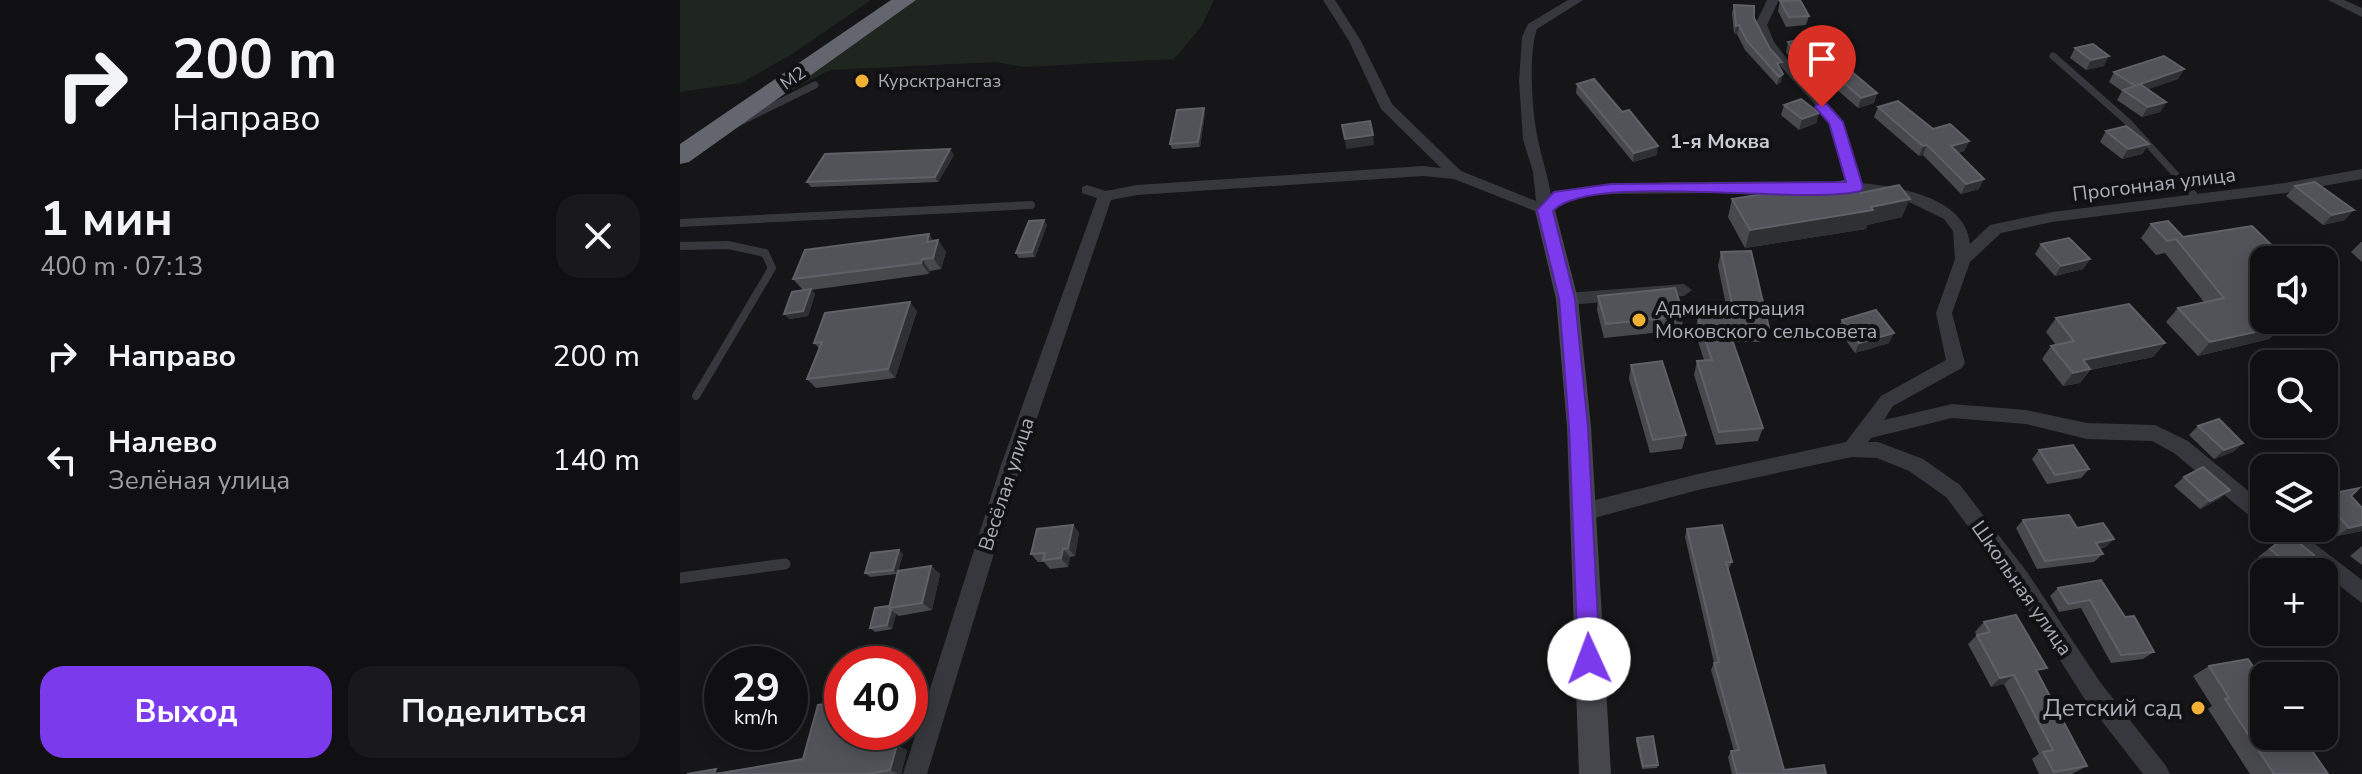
<!DOCTYPE html>
<html lang="ru">
<head>
<meta charset="utf-8">
<style>
  body { margin:0; font-family:"Nunito Sans",sans-serif; background:#19191b; color:#f1f3f6; height:100vh; display:flex; flex-direction:column; font-size:30px; white-space:nowrap }
  * { box-sizing:border-box; margin:0 }
  p { font-size:26px; color:#9c9d9f }
  .icon { flex:none; width:44px; height:44px; fill:none; stroke:currentColor; stroke-width:2; stroke-linecap:round; stroke-linejoin:round }
  .map { position:relative; flex:1; overflow:hidden }
  .details { display:flex; flex-direction:column; background:#101012; width:680px }
  .details>* { flex:none }
  .hud { background:#101012; color:#f1f3f6; overflow:hidden }
  .controls { position:absolute; left:1570px; top:246px; display:grid; gap:16px }
  .controls a { display:grid; place-items:center; width:88px; height:88px; border-radius:16px; background:#101012; box-shadow:0 4px 20px #0003,0 0 0 2px #303032; font-size:40px }
  .speed { position:absolute; left:24px; top:646px; display:flex; gap:16px; font-size:40px; font-weight:700; text-align:center }
  .speed>* { display:grid; place-content:center; width:104px; height:104px; border-radius:50%; background:#101012; box-shadow:0 4px 20px #0003,0 0 0 2px #303032; line-height:1 }
  .speed small { font-size:20px; font-weight:400 }
  .speed .limit { border:12px solid #d22; background:#fff; color:#111 }
  .pin { position:absolute; display:grid; place-items:center; width:68px; height:68px; color:#fff; margin:-82px -34px; border-radius:50% 50% 50% 0; rotate:-45deg; box-shadow:0 0 8px #0007 }
  .pin .icon { rotate:45deg }
  .me { position:absolute; width:88px; margin:-44px; rotate:358deg; stroke-linejoin:round; filter:drop-shadow(0 0 6px #0008) }
  .turn { display:flex; align-items:center; gap:28px; height:168px; padding:0 40px; font-size:36px }
  .turn .icon { width:104px; height:104px; stroke-width:2.5 }
  .turn b { display:block; font-size:56px; line-height:68px }
  .round { display:grid; place-items:center; flex:none; width:84px; height:84px; border-radius:24px; background:#19191b }
  .summary { display:flex; align-items:center; justify-content:space-between; height:136px; padding:0 40px }
  h1 { font-size:48px; font-weight:700; line-height:60px }
  .button { display:flex; gap:16px; margin-top:auto; padding:16px 40px }
  .button a { flex:1; height:92px; border-radius:24px; background:#7c3aed; color:#fff; font-size:32px; font-weight:700; line-height:92px; text-align:center }
  .button a+a { background:#19191b; color:#f1f3f6 }
  ul { padding:0; list-style:none }
  li { display:flex; align-items:center; gap:24px; height:104px; padding:0 40px }
  li div { flex:1 }
  li b { display:block; font-size:30px }
  li em { font-style:normal }
  main { display:flex; flex:1; min-height:0 }
  .map>svg:first-child { display:block }
</style>
</head>
<body>
<main>
<section class="details">
<div class="hud">
<div class="turn"><svg class="icon" aria-label="right" viewBox="0 0 24 24"><path d="M7 20v-9h11M14 6l5 5-5 5"/></svg><div><b>200 m</b>Направо</div></div>
</div>
<div class="summary"><div><h1>1 мин</h1><p>400 m · 07:13</p></div><a class="round"><svg class="icon" aria-label="close" viewBox="0 0 24 24"><path d="M6 6l12 12M18 6L6 18"/></svg></a></div>
<ul>
<li><svg class="icon" aria-label="right" viewBox="0 0 24 24"><path d="M7 20v-9h11M14 6l5 5-5 5"/></svg><div><b>Направо</b></div><em>200 m</em></li>
<li><svg class="icon" aria-label="left" viewBox="0 0 24 24"><path d="M17 20v-9H6M10 6l-5 5 5 5"/></svg><div><b>Налево</b><p>Зелёная улица</p></div><em>140 m</em></li>
</ul>
<div class="button"><a>Выход</a><a>Поделиться</a></div>
</section>
<div class="map">
<svg width="1682" height="774" viewBox="0 0 1682 774">
  <rect width="100%" height="100%" fill="#161618"/>
  <g fill="#1e261f">
    <polygon points="0,0 191,0 112,54 61,83 0,92"/>
    <polygon points="224,0 534,0 521,27 494,59 343,67 316,62 150,70 51,122"/>
  </g>
  <g fill="none" stroke-linecap="round" stroke-linejoin="round">
    <g stroke="#37383d" stroke-width="7">
      <polyline points="1373,56 1449,123 1516,197"/>
      <polyline points="58,123 135,85"/>
    </g>
    <g stroke="#37383d" stroke-width="8">
      <polyline points="0,223 351,205"/>
      <polyline points="0,246 48,245 85,253 92,268 16,396"/>
    </g>
    <polyline stroke="#37383d" stroke-width="11" points="0,578 105,564"/>
    <g fill="#37383d" fill-rule="evenodd">
      <path d="M643,0H655L681,41L712,104L781,171L856,201L853,172L843,139L839,81L842,37L848,24L888,0H903L857,29C848,54 852,114 858,140C862,159 868,176 871,195C893,177 1123,183 1166,182C1161,164 1158,137 1148,121C1124,87 1091,65 1075,25L1087,0H1099L1087,25L1094,42L1111,64L1163,122L1181,183C1219,187 1286,197 1290,244L1310,225L1372,212L1605,183L1682,169V179L1605,193L1372,222L1321,233L1290,262L1272,313L1285,363L1282,368L1213,406L1204,420L1272,404L1346,410L1407,423L1475,425L1508,441L1584,504V525L1577,522L1494,453L1472,441L1407,439L1346,424L1272,418L1191,438L1188,442H1198L1243,459L1280,485L1347,572L1420,682L1486,766L1490,774H1463L1404,698L1333,586L1266,497L1229,471L1197,458L1172,457L1018,490L903,521L896,518L893,512L896,506L903,503L1018,474L1166,442L1201,396L1266,360L1256,313L1275,259L1273,231L1264,219L1219,197L1175,192L931,194L883,199L870,214L865,215L774,179L743,176L457,195L431,200L340,468L247,774H223L320,468L417,198L402,193V187L407,185L426,191L457,185L743,166L761,168L701,109L669,41Z"/>
      <polygon points="1648,0 1664,0 1682,8 1682,17"/>
      <polygon points="1004,284 1012,290 1004,296 887,305 879,299 887,293"/>
      <polygon points="1589,528 1614,528 1682,580 1682,603 1592,534"/>
    </g>
    <polygon fill="#45474d" fill-rule="evenodd" points="865,203 875,210 898,299 911,427 931,774 899,774 887,427 876,299 855,210"/>
    <polygon fill="#63666e" fill-rule="evenodd" points="211,0 236,0 9,162 0,164 0,144"/>
  </g>
  <g fill="#47494d">
    <polygon points="1100,1 1129,16 1126,25 1106,27 1098,11"/>
    <polygon points="1054,5 1074,18 1100,69 1101,82 1097,85 1065,50 1057,34 1054,34 1052,13"/>
    <polygon points="1108,42 1146,51 1146,53 1197,93 1194,103 1178,108 1130,66 1130,64 1117,67 1106,52"/>
    <polygon points="1395,48 1424,66 1406,70 1390,58"/>
    <polygon points="1504,69 1498,79 1468,89 1486,102 1480,112 1462,117 1437,100 1442,91 1429,82 1434,72"/>
    <polygon points="897,84 942,112 977,155 953,162 896,93"/>
    <polygon points="1104,105 1139,113 1136,123 1119,130 1101,115"/>
    <polygon points="1198,107 1253,129 1289,141 1284,151 1278,153 1299,189 1281,194 1243,155 1239,156 1194,117"/>
    <polygon points="525,113 520,147 492,149 490,144"/>
    <polygon points="1426,131 1469,144 1462,154 1442,159 1420,142"/>
    <polygon points="274,155 258,182 131,187 127,182"/>
    <polygon points="1615,186 1665,220 1643,225 1606,196"/>
    <polygon points="1181,193 1222,217 1187,225 1186,229 1065,248 1048,217 1052,199"/>
    <polygon points="364,220 367,225 355,257 339,258 336,253"/>
    <polygon points="1488,221 1584,320 1603,326 1589,339 1518,356 1486,322 1498,308 1524,302 1485,253 1476,255 1461,238 1471,224"/>
    <polygon points="258,240 266,252 261,269 250,271 249,274 131,290 135,294 128,316 109,319 123,290 113,279"/>
    <polygon points="1681,242 1682,242 1682,262 1671,252"/>
    <polygon points="1361,244 1410,259 1403,269 1375,276 1355,254"/>
    <polygon points="1041,252 1089,328 1084,342 1053,342 1083,428 1078,441 1036,445 1014,375 1017,361 1024,360 1015,332 1018,318 1048,315 1038,266"/>
    <polygon points="918,296 1004,316 1001,330 924,338 917,310"/>
    <polygon points="237,311 215,378 136,388 127,379 139,348 134,343"/>
    <polygon points="1376,318 1485,343 1473,357 1410,370 1400,383 1383,386 1362,359 1371,346 1376,345 1366,332"/>
    <polygon points="1162,320 1209,343 1175,353 1158,329"/>
    <polygon points="951,365 1006,435 1002,449 970,453 949,379"/>
    <polygon points="1518,426 1563,443 1553,452 1534,459 1509,435"/>
    <polygon points="1359,450 1409,469 1401,478 1367,484 1352,459"/>
    <polygon points="1504,477 1550,490 1539,499 1520,509 1494,486"/>
    <polygon points="1644,495 1671,496 1682,531 1657,536 1644,521"/>
    <polygon points="1343,520 1397,528 1426,547 1419,549 1423,554 1414,562 1357,569 1336,528"/>
    <polygon points="393,525 399,533 395,556 390,557 388,567 370,569 364,562 358,562 351,554"/>
    <polygon points="1007,529 1052,562 1048,570 1104,770 1146,774 1052,774 1048,757 1051,751 1054,751 1031,670 1034,663 1005,537"/>
    <polygon points="1608,534 1634,555 1612,572 1596,572 1578,557"/>
    <polygon points="1682,546 1682,565 1670,556"/>
    <polygon points="223,554 218,571 251,566 260,574 252,610 219,616 216,614 212,629 195,632 190,628 209,606 217,574 190,577 185,573"/>
    <polygon points="1421,580 1445,617 1474,652 1463,659 1431,663 1401,608 1379,612 1370,596 1378,588"/>
    <polygon points="1304,622 1359,674 1407,766 1392,774 1359,774 1352,759 1359,754 1324,684 1311,687 1288,644 1297,635 1295,632"/>
    <polygon points="1529,666 1648,774 1570,774 1528,709 1532,706 1513,676"/>
    <polygon points="162,732 216,732 212,745 227,750 221,774 7,774 43,772 123,759"/>
    <polygon points="957,738 978,765 977,768 962,769 956,741"/>
  </g>
  <g fill="#2f3033">
    <polygon points="1059,25 1057,34 1054,34 1056,26"/>
    <polygon points="1146,51 1144,61 1133,56 1130,64 1117,67 1120,57"/>
    <polygon points="1429,56 1424,66 1406,70 1411,60"/>
    <polygon points="1504,69 1498,79 1449,96 1455,86"/>
    <polygon points="1103,74 1101,82 1097,85 1099,77"/>
    <polygon points="1197,93 1194,103 1178,108 1181,98"/>
    <polygon points="1486,102 1480,112 1462,117 1468,107"/>
    <polygon points="524,108 525,113 520,147 518,142"/>
    <polygon points="1139,113 1136,123 1119,130 1122,119"/>
    <polygon points="693,135 694,145 666,149 665,139"/>
    <polygon points="1289,141 1284,151 1266,156 1271,146"/>
    <polygon points="1469,144 1462,154 1442,159 1448,149"/>
    <polygon points="1247,145 1243,155 1239,156 1243,146"/>
    <polygon points="978,146 977,155 953,162 954,153"/>
    <polygon points="270,149 274,155 258,182 255,177"/>
    <polygon points="1304,179 1299,189 1281,194 1286,184"/>
    <polygon points="1230,199 1222,217 1187,225 1186,229 1065,248 1070,230"/>
    <polygon points="1674,210 1665,220 1643,225 1652,215"/>
    <polygon points="364,220 367,225 355,257 352,252"/>
    <polygon points="249,234 257,245 258,240 266,252 261,269 253,258 247,242"/>
    <polygon points="242,259 250,271 249,274 241,263"/>
    <polygon points="1410,259 1403,269 1375,276 1381,266"/>
    <polygon points="131,289 135,294 128,316 109,319 104,314"/>
    <polygon points="230,302 237,311 215,378 208,369"/>
    <polygon points="1603,326 1589,339 1518,356 1530,342"/>
    <polygon points="1214,333 1209,343 1175,353 1179,343"/>
    <polygon points="1485,343 1473,357 1409,370 1400,383 1383,386 1403,360"/>
    <polygon points="1563,443 1553,452 1534,459 1544,450"/>
    <polygon points="1550,490 1539,499 1520,509 1530,501"/>
    <polygon points="393,525 399,533 395,556 388,548"/>
    <polygon points="1682,525 1682,531 1657,536 1669,528"/>
    <polygon points="1434,539 1426,547 1407,551 1416,543"/>
    <polygon points="383,549 390,557 388,567 381,558"/>
    <polygon points="219,550 223,554 217,574 213,570"/>
    <polygon points="251,566 260,574 252,610 242,603"/>
    <polygon points="211,610 216,614 212,629 207,625"/>
    <polygon points="1334,675 1324,684 1311,687 1320,678"/>
    <polygon points="204,732 216,732 211,753 200,747"/>
    <polygon points="217,745 227,750 221,774 218,774 210,770"/>
  </g>
  <g fill="#525359" stroke="#5f6168" stroke-width="2">
    <polygon points="1120,0 1129,16 1109,17 1100,1"/>
    <polygon points="1054,5 1074,6 1074,18 1090,49 1102,62 1097,63 1103,74 1099,77 1067,41 1059,25 1056,26"/>
    <polygon points="1130,37 1146,51 1120,57 1108,42"/>
    <polygon points="1413,44 1429,56 1411,60 1395,48"/>
    <polygon points="1153,51 1168,65 1165,66 1197,93 1181,98 1133,56"/>
    <polygon points="1484,56 1504,69 1455,86 1434,72"/>
    <polygon points="914,79 942,112 949,110 978,146 954,153 897,84"/>
    <polygon points="1460,84 1486,102 1468,107 1443,90"/>
    <polygon points="1121,99 1139,113 1122,119 1104,105"/>
    <polygon points="1218,101 1253,129 1270,124 1289,141 1271,146 1304,179 1286,184 1247,145 1243,146 1198,107"/>
    <polygon points="524,108 518,142 490,144 497,110"/>
    <polygon points="690,121 693,135 665,139 662,125"/>
    <polygon points="1446,126 1469,144 1448,149 1426,131"/>
    <polygon points="270,149 255,177 127,182 145,154"/>
    <polygon points="1172,180 1181,193 1219,185 1230,199 1191,207 1193,210 1070,230 1052,199"/>
    <polygon points="1635,182 1674,210 1652,215 1615,186"/>
    <polygon points="364,220 352,252 336,253 349,221"/>
    <polygon points="1488,221 1503,237 1572,226 1607,260 1584,260 1584,301 1579,302 1584,308 1584,320 1597,320 1603,326 1530,342 1498,308 1544,298 1496,239 1487,241 1471,224"/>
    <polygon points="249,234 247,242 258,240 253,258 242,259 241,263 113,279 125,250"/>
    <polygon points="1389,238 1410,259 1381,266 1361,244"/>
    <polygon points="1071,251 1089,328 1048,328 1083,428 1039,432 1017,361 1032,360 1018,318 1054,314 1041,252"/>
    <polygon points="995,288 1004,316 926,324 918,296"/>
    <polygon points="131,289 123,311 104,314 112,292"/>
    <polygon points="230,302 208,369 127,379 142,342 134,343 145,313"/>
    <polygon points="1449,304 1485,343 1403,360 1410,369 1393,373 1371,346 1394,341 1376,318"/>
    <polygon points="1196,310 1214,333 1179,343 1162,320"/>
    <polygon points="982,361 1006,435 973,440 951,365"/>
    <polygon points="1539,419 1563,443 1544,450 1518,426"/>
    <polygon points="1393,445 1409,469 1375,475 1359,450"/>
    <polygon points="1523,467 1550,490 1530,501 1504,477"/>
    <polygon points="1679,488 1671,496 1682,508 1682,525 1669,528 1651,508 1644,512 1644,495"/>
    <polygon points="1389,515 1397,528 1423,523 1434,539 1416,543 1423,554 1365,561 1343,520"/>
    <polygon points="393,525 388,548 383,549 381,558 363,560 365,553 351,554 357,529"/>
    <polygon points="1042,525 1052,562 1046,562 1104,770 1144,765 1146,774 1057,774 1051,751 1059,750 1034,663 1039,662 1007,529"/>
    <polygon points="1608,534 1634,555 1615,570 1590,549"/>
    <polygon points="219,550 213,570 185,573 191,553"/>
    <polygon points="251,566 242,603 209,608 218,571"/>
    <polygon points="1421,580 1445,617 1454,616 1474,652 1441,655 1410,600 1388,604 1378,588"/>
    <polygon points="209,606 209,608 211,610 207,625 190,628 195,608"/>
    <polygon points="1336,615 1367,668 1356,670 1407,766 1374,772 1363,752 1373,750 1334,675 1320,678 1297,635 1310,632 1304,622"/>
    <polygon points="1568,659 1584,682 1584,736 1622,736 1648,774 1594,774 1545,699 1549,698 1529,666"/>
    <polygon points="162,702 162,732 204,732 200,747 217,745 210,770 188,774 36,774 123,759 138,705"/>
    <polygon points="973,736 978,765 963,766 957,738"/>
    <polygon points="36,769 34,774 7,774"/>
  </g>
  <path fill="#7c3aed" stroke="#51269a" stroke-width="2" d="M1137,104H1147L1163,122L1183,187L1181,191C1118,206 911,171 873,211L895,299L908,427L920,659L917,666L909,669L901,666L898,659L889,427L879,299L857,210L874,192L931,184L1166,182L1149,123L1135,107Z"/>
  <g fill="#f2b134" stroke="#111113" stroke-width="3">
    <circle cx="182" cy="81" r="8"/>
    <circle cx="959" cy="320" r="8"/>
    <circle cx="1518" cy="708" r="8"/>
  </g>
  <g text-anchor="middle" stroke-width="8" stroke-linejoin="round" paint-order="stroke">
    <g font-size="18" fill="#a8adb8" stroke="#111113">
      <text transform="translate(113 78) rotate(-35)" y="6">М2</text>
    </g>
    <g font-size="18" fill="#a8adb8" stroke="#111113" text-anchor="start">
      <text x="198" y="87">Курсктрансгаз</text>
    </g>
    <g font-size="20" font-weight="bold" fill="#c9ccd4" stroke="#111113">
      <text x="1040" y="148">1-я Моква</text>
    </g>
    <g font-size="20" fill="#a8adb8" stroke="#111113">
      <text transform="translate(1474 184) rotate(-7)" y="7">Прогонная улица</text>
      <text transform="translate(326 484) rotate(-72)" y="7">Весёлая улица</text>
      <text transform="translate(1342 588) rotate(55)" y="7">Школьная улица</text>
    </g>
    <g font-size="20" fill="#a8adb8" stroke="#111113" text-anchor="start">
      <text x="975" y="315">Администрация<tspan x="975" dy="23">Моковского сельсовета</tspan></text>
    </g>
    <g font-size="24" fill="#a8adb8" stroke="#111113" text-anchor="end">
      <text x="1502" y="716">Детский сад</text>
    </g>
  </g>
</svg>
<div class="controls">
<a><svg class="icon" aria-label="sound" viewBox="0 0 24 24"><path d="M4 9h4l5-4v14l-5-4H4zM17 9q2 3 0 6"/></svg></a>
<a><svg class="icon" aria-label="search" viewBox="0 0 24 24"><circle cx="10" cy="10" r="6"/><path d="M15 15l6 6"/></svg></a>
<a><svg class="icon" aria-label="layers" viewBox="0 0 24 24"><path d="M12 4l9 5-9 5-9-5zM3 14l9 5 9-5"/></svg></a>
<a>+</a>
<a>−</a>
</div>
<div class="speed"><div>29<small>km/h</small></div><div class="limit">40</div></div>
<div class="pin" style="left:1142px;top:107px;background:#d93025"><svg class="icon" aria-label="arrive" viewBox="0 0 24 24"><path d="M6 21V4h12l-3 4 3 4H6"/></svg></div>
<svg class="me" style="left:909px;top:659px" viewBox="-20 -20 40 40"><circle r="19" fill="#fff"/><path d="M0-13L10 11 0 6-10 11z" fill="#7c3aed"/></svg>
</div>
</main>
</body>
</html>
